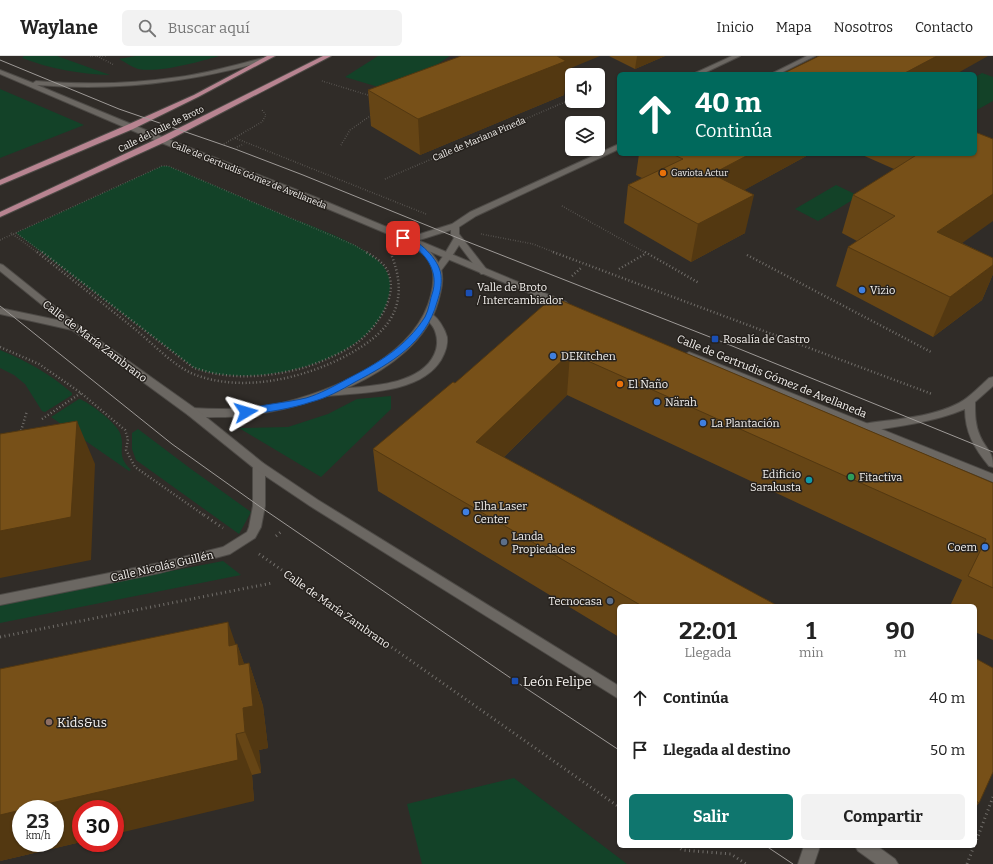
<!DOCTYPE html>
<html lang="es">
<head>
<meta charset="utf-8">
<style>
  body { margin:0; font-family:Bitter,serif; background:#f2f2f2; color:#222; height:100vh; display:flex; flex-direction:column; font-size:15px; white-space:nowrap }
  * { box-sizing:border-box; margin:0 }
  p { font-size:13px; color:#767676 }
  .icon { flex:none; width:22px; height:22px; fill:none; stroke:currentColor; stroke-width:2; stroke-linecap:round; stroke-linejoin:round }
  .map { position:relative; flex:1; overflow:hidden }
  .details { position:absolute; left:617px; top:548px; width:360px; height:244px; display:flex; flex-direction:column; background:#fff; border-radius:6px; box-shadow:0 1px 3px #0004 }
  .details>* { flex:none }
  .guide { position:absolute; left:617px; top:16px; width:360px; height:84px; border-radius:6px; box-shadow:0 1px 3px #0004; background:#00695c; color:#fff; overflow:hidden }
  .tools { position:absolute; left:565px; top:12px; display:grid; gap:8px }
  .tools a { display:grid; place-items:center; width:40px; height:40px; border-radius:6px; background:#fff; box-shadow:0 1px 3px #0004; font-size:20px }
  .speed { position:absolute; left:12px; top:744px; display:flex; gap:8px; font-size:20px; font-weight:700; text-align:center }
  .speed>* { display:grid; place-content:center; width:52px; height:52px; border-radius:50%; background:#fff; box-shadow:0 1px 3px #0004; line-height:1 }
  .speed small { font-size:10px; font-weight:400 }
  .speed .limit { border:6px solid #d22; background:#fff; color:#111 }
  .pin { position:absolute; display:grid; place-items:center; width:34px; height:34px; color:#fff; margin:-17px; border-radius:8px; box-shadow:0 2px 6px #0006 }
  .me { position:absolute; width:44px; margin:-22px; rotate:83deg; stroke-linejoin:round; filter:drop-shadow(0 0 3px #0008) }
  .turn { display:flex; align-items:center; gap:14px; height:84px; padding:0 12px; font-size:18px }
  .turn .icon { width:52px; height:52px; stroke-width:2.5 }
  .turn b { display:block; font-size:28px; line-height:34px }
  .eta { display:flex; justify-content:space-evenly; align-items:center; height:68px; text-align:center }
  .eta b { font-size:24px; font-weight:700; line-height:28px }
  .action { display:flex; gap:8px; margin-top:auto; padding:8px 12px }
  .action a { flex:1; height:46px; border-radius:6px; background:#0f766e; color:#fff; font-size:16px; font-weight:700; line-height:46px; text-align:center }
  .action a+a { background:#f2f2f2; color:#222 }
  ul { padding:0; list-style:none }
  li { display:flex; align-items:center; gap:12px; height:52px; padding:0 12px }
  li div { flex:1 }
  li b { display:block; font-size:15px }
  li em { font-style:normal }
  header { display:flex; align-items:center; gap:24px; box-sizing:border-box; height:56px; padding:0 20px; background:#fff; border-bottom:1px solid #e0e0e0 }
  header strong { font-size:19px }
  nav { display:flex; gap:22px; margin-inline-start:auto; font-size:14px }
  .search { width:280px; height:36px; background:#f2f2f2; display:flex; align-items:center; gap:10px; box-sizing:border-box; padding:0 14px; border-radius:6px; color:#767676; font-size:15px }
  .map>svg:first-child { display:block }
</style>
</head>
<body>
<header>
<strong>Waylane</strong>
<div class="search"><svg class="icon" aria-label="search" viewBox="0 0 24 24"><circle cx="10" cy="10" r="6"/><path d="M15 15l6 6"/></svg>Buscar aquí</div>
<nav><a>Inicio</a><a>Mapa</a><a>Nosotros</a><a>Contacto</a></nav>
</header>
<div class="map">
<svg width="993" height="808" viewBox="0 0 993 808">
  <rect width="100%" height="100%" fill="#302c28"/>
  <g fill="#134228">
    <path d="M24,0H57L110,19C79,18 51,13 22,2Z"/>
    <path d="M136,0H219C198,6 160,17 138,13C132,11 125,6 119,3Z"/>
    <polygon points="378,0 450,0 395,36 345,21"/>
    <polygon points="982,17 993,21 993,45 975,55 975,21"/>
    <polygon points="0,33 84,69 0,102"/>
    <path d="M162,110H168C207,126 246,143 286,160C311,170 368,189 384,211C392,222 391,234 387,246C369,309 249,334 194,312L16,177Z"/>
    <polygon points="836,129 859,140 818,165 795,153"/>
    <path d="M0,294C27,305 50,318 72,337V339L45,356L42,355L25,328L14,319L0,312Z"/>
    <polygon points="391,340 391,353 321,421 239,372 288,371 328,358 357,343"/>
    <path d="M79,343C88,345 117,368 120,377C126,393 115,398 131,414L129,415L51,361Z"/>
    <polygon points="138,373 191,413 251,456 239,478 136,404 132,393 132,377"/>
    <polygon points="223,505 241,519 0,567 0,548"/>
    <polygon points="514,722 627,808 422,808 407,748"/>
  </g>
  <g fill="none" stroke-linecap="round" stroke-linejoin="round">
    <g stroke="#4d4a46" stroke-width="2">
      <g id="service">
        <polygon points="732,0 740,0 702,18 693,18"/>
        <polygon points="807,0 815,0 779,18 771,18"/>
        <polygon points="619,88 619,93 476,160 459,171 459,178 487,214 488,216 487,218 481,218 459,189 452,200 440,216 434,216 433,214 444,199 454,182 451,178 451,174 410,187 406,184 407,182 452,168 470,156"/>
        <path d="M429,257C437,259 445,273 447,281C448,289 445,297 441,304C420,338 363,336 328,340L324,339L323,337L324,335L328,334C360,330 418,332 434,299C438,291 438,283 435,275C433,269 428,265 424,260Z"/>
        <path d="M993,321V330L975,346C975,358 975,369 980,380C986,394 993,394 993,411L989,410C974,392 965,376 965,353C934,366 901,370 869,375L865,374L864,371L865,368L869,367C898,363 932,361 959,347C970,341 980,330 989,322Z"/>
        <polygon points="259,406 263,407 265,410 265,450 261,471 255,482 230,498 159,517 0,549 0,539 159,507 223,491 247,476 249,471 253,450 253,410 255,407"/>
      </g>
    </g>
    <g stroke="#4d4a46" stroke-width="2">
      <g id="minor">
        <path d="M410,181C421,184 438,202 441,213C444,224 441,235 438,246C417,321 294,359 225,361C213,361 199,362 188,359L187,356L188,353L192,352C223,354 255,354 286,346C340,332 417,298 431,239C434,228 435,213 428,203C423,196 413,192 407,186L406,184L407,182Z"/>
        <polygon points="804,790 820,790 814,808 798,808"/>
      </g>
    </g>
    <g stroke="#4d4a46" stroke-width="2">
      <g id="secondary">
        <path d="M263,2L265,3V5C189,27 117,35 37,29L165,82L315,141L566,246L568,248L566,250H560L309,145L159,86L0,18V14L33,27L36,25C84,29 132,28 179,21C208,17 235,9 263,2Z"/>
        <polygon points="0,208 3,209 79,270 196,353 263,407 318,444 619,630 619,643 310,450 255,413 188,359 72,274 0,258 0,252 62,265 0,215"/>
        <polygon points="689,296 993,418 993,426 686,301 684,299"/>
        <polygon points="855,790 877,790 895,803 898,808 876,808 858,795"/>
      </g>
    </g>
    <g stroke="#4d4a46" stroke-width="2">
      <g id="primary">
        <polygon points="267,0 275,0 198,41 133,73 0,129 0,124 127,69 194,39"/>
        <polygon points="323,0 331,0 165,86 0,161 0,156 159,82"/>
      </g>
    </g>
    <g stroke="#716e6a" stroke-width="1.5" stroke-dasharray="0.5 2" stroke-linecap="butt">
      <polyline points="90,0 106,0"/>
      <polyline points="97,0 114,9"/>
      <polyline points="322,25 371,40"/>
      <polyline points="235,82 426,158"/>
      <polyline points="224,88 262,66 266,59 262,54"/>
      <polyline points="341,89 350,74 373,58"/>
      <polyline points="237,91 244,88"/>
      <polyline points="385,123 572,43"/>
      <polyline points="562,150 646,197"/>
      <polyline points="11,177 38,197"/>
      <polyline points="16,177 43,197"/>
      <polyline points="481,178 533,188 556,197"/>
      <polyline points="0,184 162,110 168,110 354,189 368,197"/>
    </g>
    <g stroke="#716e6a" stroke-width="2.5" stroke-dasharray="1 2.5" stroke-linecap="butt">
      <path d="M37,196C70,222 104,248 136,274C153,288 172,308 191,317C246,341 326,318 371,284C401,261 405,232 391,198"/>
      <path d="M42,196L194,312C202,314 210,317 218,318C246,323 278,319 306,311C323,305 343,297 358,286C377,271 400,239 387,214C383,206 374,201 366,196"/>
      <polyline points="553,196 932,338"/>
      <polyline points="645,196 699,227"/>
      <polyline points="747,199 931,296"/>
      <polyline points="619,213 645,198"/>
      <polyline points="572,220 582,211"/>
      <polyline points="0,291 39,308 81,337 125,374 128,383 126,394 135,411 205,460"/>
      <polyline points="42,363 81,337"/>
      <polyline points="20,378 27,355"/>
    </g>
    <g stroke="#716e6a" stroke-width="3" stroke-dasharray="1 3.5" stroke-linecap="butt">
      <polyline points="204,459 223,472"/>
      <polyline points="276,480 282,475"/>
      <polyline points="259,498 619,751"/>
      <polyline points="0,581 272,527"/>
      <polyline points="975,788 993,741"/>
      <polyline points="677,790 682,794 731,798 746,808"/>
      <polyline points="967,808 974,790"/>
    </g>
    <use href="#service" fill="#6b6762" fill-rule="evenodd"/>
    <use href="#minor" fill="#6b6762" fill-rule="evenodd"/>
    <use href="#secondary" fill="#6b6762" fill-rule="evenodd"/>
    <use href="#primary" fill="#b88491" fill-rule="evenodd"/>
    <g stroke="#9e9a97" stroke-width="1">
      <polyline points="0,4 119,53 235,93 303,119 458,182 715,283 993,396"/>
      <polyline points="0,250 172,388 259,450 515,625 619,694"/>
      <polyline points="766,790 793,808"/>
    </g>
  </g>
  <g fill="#664515">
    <polygon points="609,0 665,0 635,13"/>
    <polygon points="566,14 564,39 420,99 371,70 368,34"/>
    <polygon points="639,98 810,98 744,134 745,177 691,206 624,167 628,129 642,122 636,119"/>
    <polygon points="860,98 975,98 962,187 993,202 993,218 982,244 933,281 836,230 848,191 857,185 842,177 853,139 894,113"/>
    <polygon points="553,241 993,427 993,584 975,576 975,550 950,550 962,524 567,339 504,401 778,550 619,550 619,581 378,435 373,393 455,327"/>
    <polygon points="237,588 244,608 249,607 263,650 268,692 259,694 261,717 252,719 254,745 81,753 81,786 0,805 236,589"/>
    <polygon points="975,602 979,747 975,752"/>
  </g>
  <g fill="#533811">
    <polygon points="538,0 600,0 566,14 564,39 420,99 418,63"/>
    <polygon points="637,0 665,0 635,13"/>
    <polygon points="937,0 988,0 956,18 903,18"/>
    <polygon points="750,98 810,98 706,155 712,118"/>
    <polygon points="993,138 993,165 923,215 937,176"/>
    <polygon points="754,139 745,177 691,206 698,168"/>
    <polygon points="993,209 993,218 982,244 933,281 950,241"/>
    <polygon points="570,297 567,339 477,427 476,386"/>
    <polygon points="77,365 95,408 91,504 0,522 0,475"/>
    <polygon points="228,566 238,595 237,588 251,627 249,607 263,650 268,692 259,694 261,717 245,676 243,652 229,590"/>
    <polygon points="236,678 252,719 254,745 115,778 115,753 81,753 81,786 0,805 0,759 21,754 21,787 55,787 55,753 25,753"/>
  </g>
  <g fill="#775018" stroke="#533811">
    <polygon points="461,0 557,0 566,5 418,63 368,34"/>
    <polygon points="819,0 937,0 903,18 782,18"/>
    <polygon points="975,76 993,83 993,138 937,176 993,202 993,209 950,241 848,191 895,160 853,139 918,98 975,98"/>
    <polygon points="672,98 750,98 712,118 754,139 698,168 628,129 683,103"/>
    <polygon points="553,241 993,427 993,532 968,520 986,483 570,297 476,386 778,550 642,550 373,393 453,326 455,327"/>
    <polygon points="77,365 71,461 0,475 0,378"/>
    <polygon points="228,566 229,590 237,588 239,609 249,607 253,650 243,652 245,676 236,678 238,704 25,753 21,753 21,754 0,759 0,613"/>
    <polygon points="975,602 993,612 993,716 979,747 975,744"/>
  </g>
  <path fill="#1a73e8" stroke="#114b97" d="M403,179C419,184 439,203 441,219C442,229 440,237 437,246C426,287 391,307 355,326C341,334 327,342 311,346C290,353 268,356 246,359L243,358L241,356L243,354C263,348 285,347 306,342C320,338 334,330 347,323C378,307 406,291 425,261C429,254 430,243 433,235C439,211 421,192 401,183V180Z"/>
  <g fill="#e8710a" stroke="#26221e" stroke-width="1.5">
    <circle cx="663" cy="117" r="4"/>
    <circle cx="620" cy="328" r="4"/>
  </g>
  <g fill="#3f7fe0" stroke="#26221e" stroke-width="1.5">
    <circle cx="862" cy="234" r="4"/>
    <circle cx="553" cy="300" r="4"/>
    <circle cx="657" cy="346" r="4"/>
    <circle cx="703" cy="367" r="4"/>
    <circle cx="466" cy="456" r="4"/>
    <circle cx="985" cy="491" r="4"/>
  </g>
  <g fill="#1a4fb4" stroke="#26221e" stroke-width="1.5">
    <rect x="465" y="233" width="8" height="8" rx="2"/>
    <rect x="711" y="279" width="8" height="8" rx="2"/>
    <rect x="511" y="621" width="8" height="8" rx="2"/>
  </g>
  <circle fill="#2e9e5b" stroke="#26221e" stroke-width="1.5" cx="851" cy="421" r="4"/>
  <circle fill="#0f9aa8" stroke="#26221e" stroke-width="1.5" cx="809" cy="424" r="4"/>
  <g fill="#5c6f8a" stroke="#26221e" stroke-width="1.5">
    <circle cx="504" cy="486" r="4"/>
    <circle cx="610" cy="545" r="4"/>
  </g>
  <circle fill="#8d6e63" stroke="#26221e" stroke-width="1.5" cx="49" cy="666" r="4"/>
  <g text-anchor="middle" stroke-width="3" stroke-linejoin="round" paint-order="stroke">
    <g font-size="9" fill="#f5f2ef" stroke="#26221e">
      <text transform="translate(161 73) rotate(-26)" y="3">Calle del Valle de Broto</text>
      <text transform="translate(479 83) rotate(-23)" y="3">Calle de Mariana Pineda</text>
      <text transform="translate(249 119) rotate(22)" y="3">Calle de Gertrudis Gómez de Avellaneda</text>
    </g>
    <g font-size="9" fill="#f5f2ef" stroke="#26221e" text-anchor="start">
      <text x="671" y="120">Gaviota Actur</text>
    </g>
    <g font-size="11" fill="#f5f2ef" stroke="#26221e" text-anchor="start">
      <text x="477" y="235">Valle de Broto<tspan x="477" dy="13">/ Intercambiador</tspan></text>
      <text x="870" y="238">Vizio</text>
      <text x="723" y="287">Rosalía de Castro</text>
      <text x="561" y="304">DEKitchen</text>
      <text x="628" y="332">El Ñaño</text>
      <text x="665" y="350">Närah</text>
      <text x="711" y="371">La Plantación</text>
      <text x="801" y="422" text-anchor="end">Edificio<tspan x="801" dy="13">Sarakusta</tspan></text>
      <text x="859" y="425">Fitactiva</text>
      <text x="474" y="454">Elha Laser<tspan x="474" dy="13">Center</tspan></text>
      <text x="512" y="484">Landa<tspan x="512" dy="13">Propiedades</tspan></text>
      <text x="977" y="495" text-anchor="end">Coem</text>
      <text x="602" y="549" text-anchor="end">Tecnocasa</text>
    </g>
    <g font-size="11" fill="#f5f2ef" stroke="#26221e">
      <text transform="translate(95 285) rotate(37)" y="4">Calle de María Zambrano</text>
      <text transform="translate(772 320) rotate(22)" y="4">Calle de Gertrudis Gómez de Avellaneda</text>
      <text transform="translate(162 510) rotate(-13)" y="4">Calle Nicolás Guillén</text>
      <text transform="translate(337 553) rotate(35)" y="4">Calle de María Zambrano</text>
    </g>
    <g font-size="13" fill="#f5f2ef" stroke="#26221e" text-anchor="start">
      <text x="523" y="630">León Felipe</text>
      <text x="57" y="671">Kids&amp;us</text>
    </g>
  </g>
</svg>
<div class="tools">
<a><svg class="icon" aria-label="sound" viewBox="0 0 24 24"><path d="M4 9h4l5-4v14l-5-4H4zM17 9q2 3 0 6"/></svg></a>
<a><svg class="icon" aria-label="layers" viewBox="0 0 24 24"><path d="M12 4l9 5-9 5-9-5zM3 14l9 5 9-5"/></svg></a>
</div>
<div class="speed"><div>23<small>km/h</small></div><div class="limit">30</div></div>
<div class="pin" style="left:403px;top:182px;background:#d93025"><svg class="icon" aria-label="arrive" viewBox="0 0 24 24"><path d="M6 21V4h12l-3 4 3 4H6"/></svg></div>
<svg class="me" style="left:246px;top:356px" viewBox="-20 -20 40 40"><path d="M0-17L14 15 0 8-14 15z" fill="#1a73e8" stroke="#fff" stroke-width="4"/></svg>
<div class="guide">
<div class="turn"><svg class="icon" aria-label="ahead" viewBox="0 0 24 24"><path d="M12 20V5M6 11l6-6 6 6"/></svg><div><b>40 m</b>Continúa</div></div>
</div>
<section class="details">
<div class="eta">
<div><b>22:01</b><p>Llegada</p></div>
<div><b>1</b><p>min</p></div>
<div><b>90</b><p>m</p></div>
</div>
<ul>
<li><svg class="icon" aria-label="ahead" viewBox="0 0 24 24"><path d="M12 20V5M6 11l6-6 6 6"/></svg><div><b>Continúa</b></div><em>40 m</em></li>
<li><svg class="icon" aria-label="arrive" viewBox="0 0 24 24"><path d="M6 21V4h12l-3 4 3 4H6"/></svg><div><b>Llegada al destino</b></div><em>50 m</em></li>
</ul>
<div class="action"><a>Salir</a><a>Compartir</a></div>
</section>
</div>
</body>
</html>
